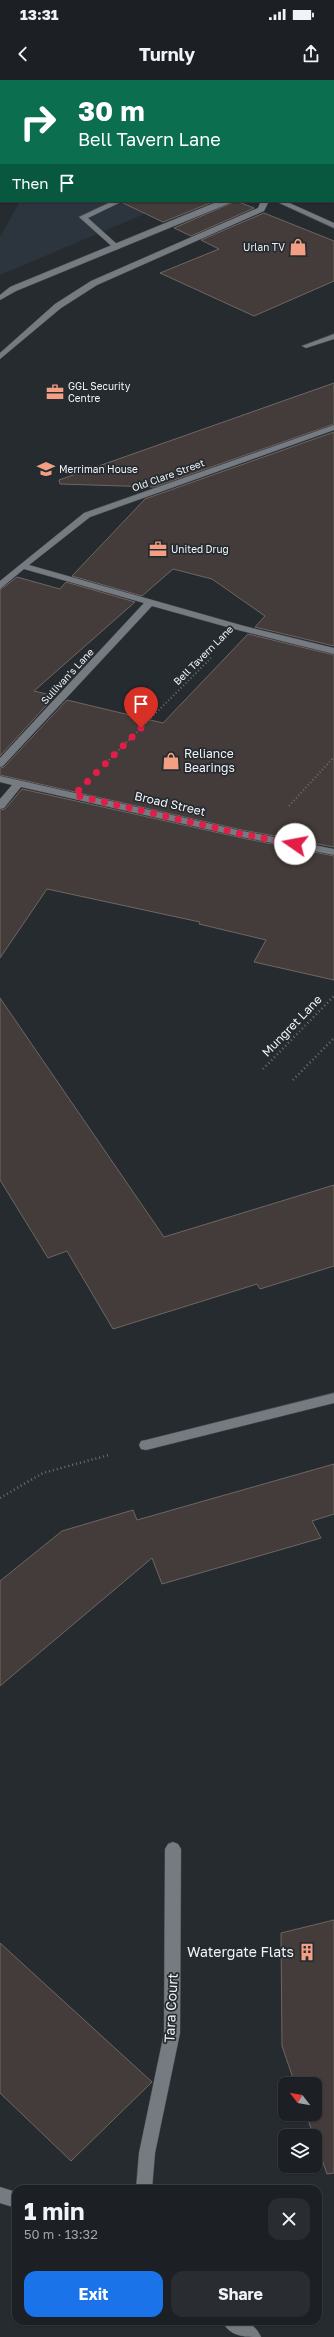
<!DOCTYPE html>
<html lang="en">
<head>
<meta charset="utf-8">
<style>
  body { margin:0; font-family:"Golos Text",sans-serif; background:#292d31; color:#f1f3f6; height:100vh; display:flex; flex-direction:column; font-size:15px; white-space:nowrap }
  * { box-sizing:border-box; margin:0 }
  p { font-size:13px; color:#a0a3a6 }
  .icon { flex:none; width:22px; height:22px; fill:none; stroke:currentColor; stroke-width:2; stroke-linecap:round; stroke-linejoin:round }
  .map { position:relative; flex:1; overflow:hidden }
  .details { position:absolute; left:12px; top:2105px; width:310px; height:140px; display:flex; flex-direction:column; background:#1c2024; border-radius:12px; box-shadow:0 1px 3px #0004,0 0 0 1px #3a3e41 }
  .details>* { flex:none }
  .top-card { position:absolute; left:0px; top:0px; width:334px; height:122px; box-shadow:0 1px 3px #0004,0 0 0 1px #3a3e41; background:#0b6e4f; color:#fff; overflow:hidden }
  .needle { width:26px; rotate:301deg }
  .controls { position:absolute; left:278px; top:1997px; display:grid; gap:8px }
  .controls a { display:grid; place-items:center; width:44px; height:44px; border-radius:8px; background:#1c2024; box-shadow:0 1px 3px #0004,0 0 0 1px #3a3e41; font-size:20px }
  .pin { position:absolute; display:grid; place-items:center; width:34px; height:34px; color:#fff; margin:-41px -17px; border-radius:50% 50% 50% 0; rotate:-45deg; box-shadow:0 0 4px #0007 }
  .pin .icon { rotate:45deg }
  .me { position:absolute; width:44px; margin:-22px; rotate:282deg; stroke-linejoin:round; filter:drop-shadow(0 0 3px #0008) }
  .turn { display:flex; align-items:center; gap:14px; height:84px; padding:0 12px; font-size:18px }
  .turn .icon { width:52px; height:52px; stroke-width:2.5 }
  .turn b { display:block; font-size:28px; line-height:34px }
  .then { display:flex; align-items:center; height:38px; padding:0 12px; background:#0003; gap:8px; font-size:15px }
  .round { display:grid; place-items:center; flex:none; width:42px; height:42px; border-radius:12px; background:#292d31 }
  .head { display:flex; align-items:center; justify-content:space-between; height:68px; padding:0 12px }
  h1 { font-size:24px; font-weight:700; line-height:30px }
  .cta { display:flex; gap:8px; margin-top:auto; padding:8px 12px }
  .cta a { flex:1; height:46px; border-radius:12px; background:#1a73e8; color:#fff; font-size:16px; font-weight:700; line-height:46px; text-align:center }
  .cta a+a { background:#292d31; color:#f1f3f6 }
  .status { display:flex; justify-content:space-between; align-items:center; height:28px; padding:0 20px; background:#1c2024; direction:ltr }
  .status svg { height:11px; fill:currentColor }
  header { display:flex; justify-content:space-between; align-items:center; height:52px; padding:0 12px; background:#1c2024; font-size:18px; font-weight:700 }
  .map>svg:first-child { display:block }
</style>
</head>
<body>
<div class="status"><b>13:31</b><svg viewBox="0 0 49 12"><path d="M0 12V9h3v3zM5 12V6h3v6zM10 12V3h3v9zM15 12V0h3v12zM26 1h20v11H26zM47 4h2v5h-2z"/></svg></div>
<header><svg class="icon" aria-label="back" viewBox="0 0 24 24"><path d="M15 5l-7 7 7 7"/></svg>Turnly<svg class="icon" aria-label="share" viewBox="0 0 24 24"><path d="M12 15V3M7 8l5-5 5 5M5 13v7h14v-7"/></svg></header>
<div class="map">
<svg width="334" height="2257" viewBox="0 0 334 2257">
  <rect width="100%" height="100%" fill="#262b30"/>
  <polygon fill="#2c353e" points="20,121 175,121 0,195 0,157"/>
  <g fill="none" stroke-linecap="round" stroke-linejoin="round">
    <polygon fill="#3377b1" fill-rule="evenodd" points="0,4 1,4 0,25"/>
  </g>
  <g fill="#443c3a" stroke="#6e6663">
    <polygon points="124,121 215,121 163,142 123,123"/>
    <polygon points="236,121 254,128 191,156 174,148"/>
    <polygon points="264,133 334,161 334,201 254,236 160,193 219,169 201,160"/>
    <polygon points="334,303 334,344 154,407 60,404 59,400"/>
    <polygon points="334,352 334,566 255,547 265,536 212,499 173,489 142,516 72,496 145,419"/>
    <polygon points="17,497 60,509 66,502 135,522 34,611 55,616 0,676 0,510"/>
    <polygon points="248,554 334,575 334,767 242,750 0,695 0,688 4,687 67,620 163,643"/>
    <polygon points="22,709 242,758 334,776 334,900 254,882 266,860 199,844 200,842 47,809 0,878 0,730 5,729"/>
    <polygon points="0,918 164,1157 334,1105 334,1186 260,1209 257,1204 113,1249 67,1171 48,1178 0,1100"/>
    <polygon points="334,1384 334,1434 312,1441 321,1458 162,1504 152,1478 0,1606 0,1501 62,1451 133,1430 137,1440"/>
    <polygon points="334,1840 334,2093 327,2094 306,2034 315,2034 315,2004 295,2004 282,1966 281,1853"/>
    <polygon points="0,1863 152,2002 71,2081 0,2013"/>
  </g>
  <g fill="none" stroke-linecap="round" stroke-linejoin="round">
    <g stroke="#454a4e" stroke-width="1">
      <g id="lane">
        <polygon points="113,121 123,121 88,138 119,166 120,168 116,170 79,137"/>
        <polygon points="334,254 334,259 306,268 302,266"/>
      </g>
    </g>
    <g stroke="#454a4e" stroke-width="1">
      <g id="street">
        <polygon points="275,121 285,121 334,143 334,148"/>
        <polygon points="334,345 334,350 90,437 29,485 244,546 334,568 334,574 238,550 152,526 3,686 0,687 0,678 144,523 24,489 0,509 0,501 84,433"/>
        <polygon points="0,696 242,751 334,769 334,775 242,757 21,707 4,728 0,729 0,719 12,705 0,702"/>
        <polygon points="334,1313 334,1323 146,1370 141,1369 139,1365 141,1361 146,1360"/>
        <polygon points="173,1762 178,1764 181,1769 180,1953 155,2073 152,2109 136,2109 139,2073 164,1953 165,1769 168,1764"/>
        <polygon points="0,2107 16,2112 16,2128 0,2123"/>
        <path d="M222,2241C239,2241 253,2239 261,2257C244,2257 230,2257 222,2241Z"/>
      </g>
    </g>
    <g stroke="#454a4e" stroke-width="1">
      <g id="secondary">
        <polygon points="333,86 334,86 333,91"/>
        <polygon points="219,121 235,121 16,211 0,220 0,215 10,207"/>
        <polygon points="261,121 269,121 264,131 97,205 61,228 0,279 0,273 55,224 91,201 258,128"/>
      </g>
    </g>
    <g stroke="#6c7075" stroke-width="2" stroke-dasharray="1 2.5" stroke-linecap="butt">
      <polyline points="104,685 211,578"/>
      <polyline points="289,726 334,677"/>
    </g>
    <g stroke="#6c7075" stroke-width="2.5" stroke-dasharray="1 3" stroke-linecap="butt">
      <polyline points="263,989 334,916"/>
      <polyline points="293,1000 334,958"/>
      <polyline points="0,1418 43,1393 109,1375"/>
    </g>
    <use href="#lane" fill="#757b81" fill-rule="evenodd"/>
    <use href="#street" fill="#757b81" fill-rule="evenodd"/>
    <use href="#secondary" fill="#757b81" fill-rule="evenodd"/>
  </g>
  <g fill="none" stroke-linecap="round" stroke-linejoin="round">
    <polyline stroke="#e11d48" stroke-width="7" stroke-dasharray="0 12.6" points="141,648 74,715 242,754 295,764"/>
  </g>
  <defs>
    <g id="shop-bare" transform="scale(1.38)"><path d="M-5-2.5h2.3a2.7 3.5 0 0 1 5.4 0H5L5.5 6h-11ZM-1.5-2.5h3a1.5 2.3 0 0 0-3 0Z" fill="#f39f83" stroke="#262b30" stroke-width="2.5" paint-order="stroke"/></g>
    <g id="office-bare" transform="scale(1.38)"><path d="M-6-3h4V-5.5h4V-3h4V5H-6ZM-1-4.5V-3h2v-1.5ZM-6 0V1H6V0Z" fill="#f39f83" stroke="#262b30" stroke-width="2.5" paint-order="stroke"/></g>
    <g id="university-bare" transform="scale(1.38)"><path d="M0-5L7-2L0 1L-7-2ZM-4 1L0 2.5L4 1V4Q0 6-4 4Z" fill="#f39f83" stroke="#262b30" stroke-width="2.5" paint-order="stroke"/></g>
    <g id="building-bare" transform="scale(1.38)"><path d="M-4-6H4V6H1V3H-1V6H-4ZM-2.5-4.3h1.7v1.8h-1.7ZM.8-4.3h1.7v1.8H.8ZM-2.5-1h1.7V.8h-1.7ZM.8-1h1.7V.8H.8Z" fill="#f39f83" stroke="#262b30" stroke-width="2.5" paint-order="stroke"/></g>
  </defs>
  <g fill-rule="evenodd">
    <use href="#shop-bare" x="298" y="167"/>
    <use href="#office-bare" x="55" y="312"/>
    <use href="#university-bare" x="46" y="389"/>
    <use href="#office-bare" x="158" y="469"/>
    <use href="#shop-bare" x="171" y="681"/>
    <use href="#building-bare" x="307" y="1872"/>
  </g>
  <g text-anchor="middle" stroke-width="3.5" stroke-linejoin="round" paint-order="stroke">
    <g font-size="10" fill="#f0f3f7" stroke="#262b30" text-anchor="start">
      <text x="285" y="171" text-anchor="end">Urlan TV</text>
      <text x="68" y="310">GGL Security<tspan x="68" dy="12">Centre</tspan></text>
      <text x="59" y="393">Merriman House</text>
      <text x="171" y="473">United Drug</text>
    </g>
    <g font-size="10" fill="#f0f3f7" stroke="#262b30">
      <text transform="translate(168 395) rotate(-20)" y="4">Old Clare Street</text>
      <text transform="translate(203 575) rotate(-45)" y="4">Bell Tavern Lane</text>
      <text transform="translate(67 596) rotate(-47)" y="4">Sullivan's Lane</text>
    </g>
    <g font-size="12" fill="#f0f3f7" stroke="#262b30" text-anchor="start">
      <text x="184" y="678">Reliance<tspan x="184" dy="14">Bearings</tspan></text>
    </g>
    <g font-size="12" fill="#f0f3f7" stroke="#262b30">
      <text transform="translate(170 724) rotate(13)" y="4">Broad Street</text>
      <text transform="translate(292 946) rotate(-46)" y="4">Mungret Lane</text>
    </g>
    <g font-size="14" fill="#f0f3f7" stroke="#262b30" text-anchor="end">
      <text x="294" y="1877">Watergate Flats</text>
    </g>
    <g font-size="14" fill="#f0f3f7" stroke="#262b30">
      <text transform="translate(171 1928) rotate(-87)" y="5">Tara Court</text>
    </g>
  </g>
</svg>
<div class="controls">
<a><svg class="needle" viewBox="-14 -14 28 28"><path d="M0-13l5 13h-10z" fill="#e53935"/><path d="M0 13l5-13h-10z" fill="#a0a3a6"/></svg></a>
<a><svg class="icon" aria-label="layers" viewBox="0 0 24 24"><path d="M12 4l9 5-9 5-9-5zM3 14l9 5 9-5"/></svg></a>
</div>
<div class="pin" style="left:141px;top:648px;background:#d93025"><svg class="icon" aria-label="arrive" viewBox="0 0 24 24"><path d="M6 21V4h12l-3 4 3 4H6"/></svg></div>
<svg class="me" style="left:295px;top:764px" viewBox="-20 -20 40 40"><circle r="19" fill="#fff"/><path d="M0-13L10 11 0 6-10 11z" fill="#e11d48"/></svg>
<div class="top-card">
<div class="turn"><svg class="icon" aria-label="right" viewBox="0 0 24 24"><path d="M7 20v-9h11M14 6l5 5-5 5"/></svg><div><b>30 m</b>Bell Tavern Lane</div></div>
<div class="then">Then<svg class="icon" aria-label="arrive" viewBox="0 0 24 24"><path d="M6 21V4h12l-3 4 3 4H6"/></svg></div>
</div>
<section class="details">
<div class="head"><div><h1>1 min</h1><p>50 m · 13:32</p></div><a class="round"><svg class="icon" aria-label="close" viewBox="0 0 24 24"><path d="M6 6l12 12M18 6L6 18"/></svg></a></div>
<div class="cta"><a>Exit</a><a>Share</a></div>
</section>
</div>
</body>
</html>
